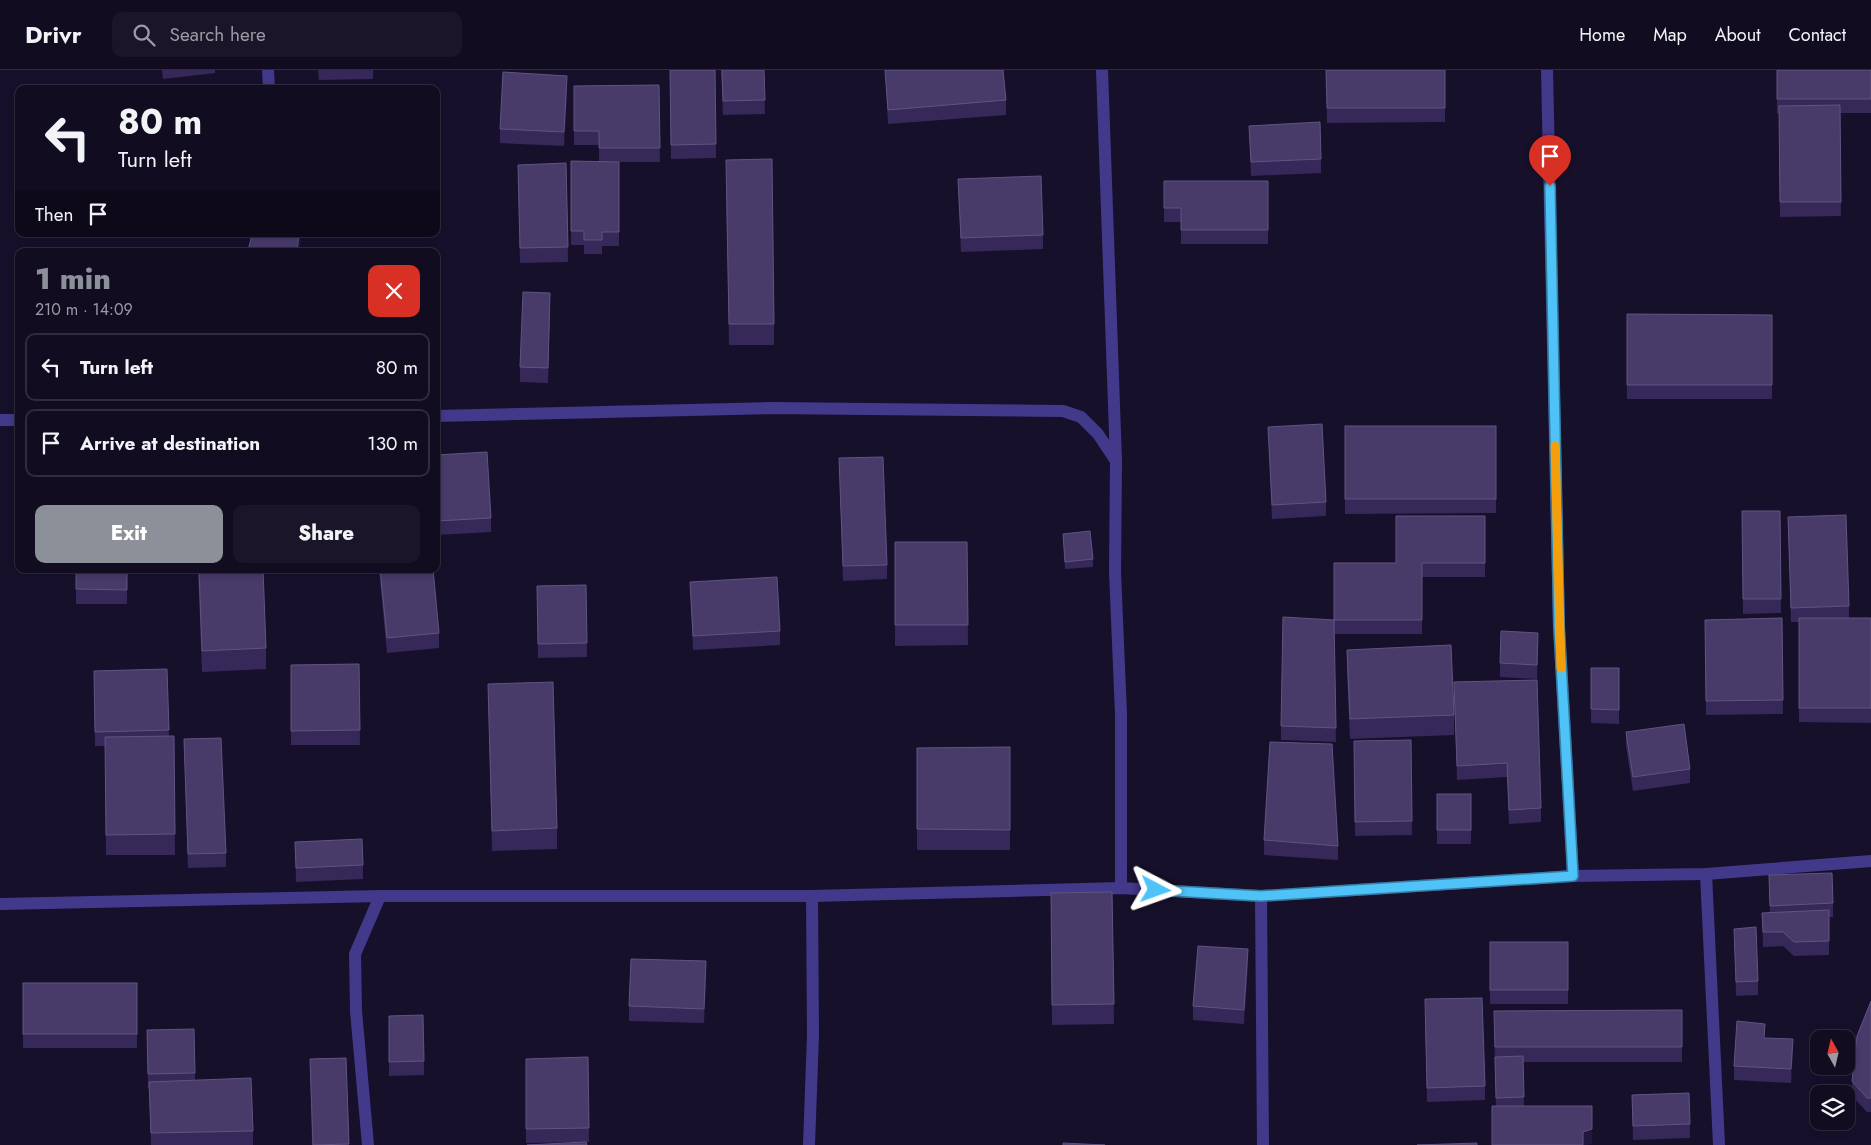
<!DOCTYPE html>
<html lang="en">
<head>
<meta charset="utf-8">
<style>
  body { margin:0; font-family:Jost,sans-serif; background:#1a1529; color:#f1f3f6; height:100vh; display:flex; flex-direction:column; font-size:19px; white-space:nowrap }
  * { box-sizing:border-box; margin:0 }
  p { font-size:16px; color:#9c9ba5 }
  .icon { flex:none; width:28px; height:28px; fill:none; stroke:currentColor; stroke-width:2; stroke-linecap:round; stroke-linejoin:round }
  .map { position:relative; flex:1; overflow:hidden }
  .details { position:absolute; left:15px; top:178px; width:425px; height:325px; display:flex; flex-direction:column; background:#110c20; border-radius:10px; box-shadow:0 2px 8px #0003,0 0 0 1px #302c3e }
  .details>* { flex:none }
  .hud { position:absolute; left:15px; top:15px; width:425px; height:152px; border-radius:10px; box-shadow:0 2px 8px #0003,0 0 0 1px #302c3e; background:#110c20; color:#f1f3f6; overflow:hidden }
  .needle { width:32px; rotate:352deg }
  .tools { position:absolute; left:1810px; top:960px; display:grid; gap:10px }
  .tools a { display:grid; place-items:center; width:45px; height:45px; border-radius:10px; background:#110c20; box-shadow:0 2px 8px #0003,0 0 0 1px #302c3e; font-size:25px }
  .pin { position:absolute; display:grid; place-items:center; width:42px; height:42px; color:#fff; margin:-51px -21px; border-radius:50% 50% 50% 0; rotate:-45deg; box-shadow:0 0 5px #0007 }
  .pin .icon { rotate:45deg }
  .me { position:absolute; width:55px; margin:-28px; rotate:94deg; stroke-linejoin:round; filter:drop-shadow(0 0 4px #0008) }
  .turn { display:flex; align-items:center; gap:18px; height:105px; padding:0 20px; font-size:22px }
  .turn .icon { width:65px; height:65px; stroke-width:2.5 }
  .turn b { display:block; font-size:35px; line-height:42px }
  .then { display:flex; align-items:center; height:48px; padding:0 20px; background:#0003; gap:10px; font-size:19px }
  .round { display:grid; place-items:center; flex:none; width:52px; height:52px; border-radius:10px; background:#1a1529 }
  .head { display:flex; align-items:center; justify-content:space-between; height:85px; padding:0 20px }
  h1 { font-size:30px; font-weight:800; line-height:38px; color:#8c9099 }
  .button { display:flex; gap:10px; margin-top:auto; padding:10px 20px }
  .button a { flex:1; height:58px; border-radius:10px; background:#8c9099; color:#fff; font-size:20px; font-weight:800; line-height:58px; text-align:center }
  .button a+a { background:#1a1529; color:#f1f3f6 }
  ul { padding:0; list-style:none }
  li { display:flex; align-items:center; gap:15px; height:68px; margin:0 10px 8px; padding:0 10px; border:2px solid #302c3e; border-radius:10px }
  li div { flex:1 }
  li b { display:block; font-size:19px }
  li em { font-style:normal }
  header { display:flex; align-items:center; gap:30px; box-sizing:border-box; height:70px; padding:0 25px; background:#110c20; border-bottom:1px solid #302c3e }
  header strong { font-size:24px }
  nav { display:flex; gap:28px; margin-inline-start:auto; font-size:18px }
  .search { width:350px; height:45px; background:#1a1529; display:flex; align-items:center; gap:12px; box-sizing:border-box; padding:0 18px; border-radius:10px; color:#9c9ba5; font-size:19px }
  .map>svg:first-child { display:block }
</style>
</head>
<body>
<header>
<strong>Drivr</strong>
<div class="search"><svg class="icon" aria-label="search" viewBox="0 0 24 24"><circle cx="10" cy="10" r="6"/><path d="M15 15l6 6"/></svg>Search here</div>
<nav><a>Home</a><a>Map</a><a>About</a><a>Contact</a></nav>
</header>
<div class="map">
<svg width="1871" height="1075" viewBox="0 0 1871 1075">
  <rect width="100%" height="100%" fill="#17102b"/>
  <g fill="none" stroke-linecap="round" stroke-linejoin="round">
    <g stroke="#43398b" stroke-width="12">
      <polyline points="268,0 269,19"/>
      <polyline points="1102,0 1116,391 1115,502 1121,644 1121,818"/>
      <polyline points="1547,0 1559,557 1573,806"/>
      <polyline points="436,346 770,338 1063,341 1081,347 1098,364 1116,391"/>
      <polyline points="0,350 19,350"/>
      <polyline points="1706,804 1719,1075"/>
      <polyline points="1261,826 1263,1075"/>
      <polyline points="0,834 380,826 812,826 1121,818 1261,826 1573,806 1706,804 1871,791"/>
      <polyline points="368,1075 356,941 355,884 380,826"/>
      <polyline points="809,1075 813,965 812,826"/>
    </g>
  </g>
  <g fill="#362859">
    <polygon points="162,0 215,0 215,3 163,9"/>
    <polygon points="318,0 373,0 373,9 319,10"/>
    <polygon points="670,0 715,0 716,88 671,89"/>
    <polygon points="721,0 764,0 765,44 723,45"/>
    <polygon points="885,0 1006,30 1006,45 888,54"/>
    <polygon points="1326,0 1445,0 1445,52 1327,53"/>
    <polygon points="1777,0 1871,0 1871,43 1840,43 1841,146 1780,147 1779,43 1777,44"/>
    <polygon points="659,15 660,92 619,92 619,176 602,176 602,184 584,184 584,175 571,175 571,91 599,92 599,75 574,75 574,16"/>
    <polygon points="567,20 564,76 500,73 500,59"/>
    <polygon points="1249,56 1321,89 1321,103 1251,106"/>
    <polygon points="566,93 568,192 520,193 518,109"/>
    <polygon points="958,109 1043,165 1043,179 961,182"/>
    <polygon points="726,111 774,254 774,275 729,275"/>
    <polygon points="1164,111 1268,111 1268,174 1181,174 1181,152 1164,152"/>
    <polygon points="550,237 548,313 520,312 520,297"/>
    <polygon points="1627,244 1772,245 1772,329 1627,329"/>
    <polygon points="1345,356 1496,356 1496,443 1345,444"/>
    <polygon points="1268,357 1326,432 1326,446 1272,449"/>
    <polygon points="436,385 491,448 491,462 437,465"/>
    <polygon points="839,388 887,495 887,509 843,511"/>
    <polygon points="1742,441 1780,441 1781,543 1743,544"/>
    <polygon points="1485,446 1485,507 1422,507 1422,564 1334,564 1336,672 1281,670 1281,656 1334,550 1396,493"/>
    <polygon points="1788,447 1849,536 1849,548 1871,548 1871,653 1799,652 1799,552 1791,552"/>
    <polygon points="1063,464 1093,489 1093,497 1065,499"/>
    <polygon points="895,472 967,472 968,575 895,576"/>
    <rect x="76" y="499" width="51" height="35"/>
    <polygon points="198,499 263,499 266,578 266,599 202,602"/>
    <polygon points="379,499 433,499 439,563 439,578 387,583"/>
    <polygon points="690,512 780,561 780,575 693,580"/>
    <polygon points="586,515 587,587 538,588 537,516"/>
    <polygon points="1782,548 1783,644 1706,645 1705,550"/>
    <polygon points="1538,577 1537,609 1500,607 1500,593"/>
    <polygon points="1347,580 1454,645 1454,665 1350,669 1347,600"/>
    <polygon points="359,594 360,675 291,675 291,595"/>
    <polygon points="1591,598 1619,598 1619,654 1591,653"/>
    <polygon points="167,599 169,666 174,666 175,785 106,785 105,676 95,676 94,601"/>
    <polygon points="1454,612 1541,738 1541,752 1509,754 1507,707 1457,710"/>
    <polygon points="488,614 557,758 557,779 492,781"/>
    <polygon points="1626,662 1690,699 1690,713 1633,721 1626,676"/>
    <polygon points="184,669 226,783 226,797 188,798"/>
    <polygon points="1411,670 1412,765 1355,766 1354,671"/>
    <polygon points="1010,677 1010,780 917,780 917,678"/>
    <rect x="1437" y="724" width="34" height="50"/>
    <polygon points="1264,770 1338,776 1338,790 1264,785"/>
    <polygon points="295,772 363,795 363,809 296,812"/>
    <polygon points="1769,805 1833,833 1833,847 1829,847 1829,885 1794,886 1783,876 1763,877 1762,843 1770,843"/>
    <polygon points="1112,822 1114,954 1052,955 1051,823"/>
    <polygon points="1734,859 1758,911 1758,925 1736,926"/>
    <rect x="1490" y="872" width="78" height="62"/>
    <polygon points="1248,893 1244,954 1193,950 1193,936"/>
    <polygon points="706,905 704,953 629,951 629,936"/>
    <rect x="23" y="913" width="114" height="65"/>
    <polygon points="1871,931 1871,1042 1867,1042 1852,1026 1852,1011"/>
    <polygon points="1682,940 1682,992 1523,992 1524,1036 1592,1074 1496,1036 1495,1001 1494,941"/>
    <polygon points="1425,944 1485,1016 1485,1030 1427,1032"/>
    <polygon points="389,946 424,991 424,1005 389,1006"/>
    <polygon points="147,960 195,1003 195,1010 253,1061 253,1075 151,1075 149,1018 148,1018"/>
    <polygon points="1765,968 1793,983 1791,1013 1734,1010 1734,996"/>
    <polygon points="588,987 589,1072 526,1073 526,989"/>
    <polygon points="346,988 349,1075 312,1075 310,989"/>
    <polygon points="1689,1023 1690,1068 1633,1070 1632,1025"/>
  </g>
  <g fill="#22173f">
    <polygon points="567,6 567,20 564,76 564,62"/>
    <polygon points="299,164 302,164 299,181 297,181"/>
    <polygon points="550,223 550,237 548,313 548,298"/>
    <polygon points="1538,563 1538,577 1537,609 1537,595"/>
    <polygon points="1248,879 1248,893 1244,954 1244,940"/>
    <polygon points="706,891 706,905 704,953 704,939"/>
    <polygon points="1793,969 1793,983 1791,1013 1791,999"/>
    <polygon points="1592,1059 1592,1074 1587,1075 1583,1075 1583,1062"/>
  </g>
  <g fill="#483b6a" stroke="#605482">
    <polygon points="670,0 715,0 716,74 671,75"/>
    <polygon points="722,0 764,0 765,30 723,31"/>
    <polygon points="885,0 1003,0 1006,30 888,40"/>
    <polygon points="1326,0 1445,0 1445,38 1327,38"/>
    <rect x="1777" y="0" width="94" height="29"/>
    <polygon points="503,2 567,6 564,62 500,59"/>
    <polygon points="659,15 660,78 599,78 599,61 574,61 574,16"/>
    <polygon points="1840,35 1841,132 1780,132 1779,36"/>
    <polygon points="1320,52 1321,89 1251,92 1249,56"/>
    <polygon points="772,89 774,254 729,254 726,90"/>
    <polygon points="571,91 619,92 619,162 602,162 602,170 584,170 584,161 571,161"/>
    <polygon points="566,93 568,177 520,178 518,95"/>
    <polygon points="1041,106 1043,165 961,168 958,109"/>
    <polygon points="1164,111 1268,111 1268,160 1181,160 1181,138 1164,138"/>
    <polygon points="252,164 299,164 297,181 248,181"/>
    <polygon points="523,222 550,223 548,298 520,297"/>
    <polygon points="1627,244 1772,245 1772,315 1627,315"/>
    <polygon points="1322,354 1326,432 1272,435 1268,357"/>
    <rect x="1345" y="356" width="151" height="73"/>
    <polygon points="487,382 491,448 437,451 436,385"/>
    <polygon points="883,387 887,495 843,496 839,388"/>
    <polygon points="1742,441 1780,441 1781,529 1743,529"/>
    <polygon points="1846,445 1849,536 1791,538 1788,447"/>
    <polygon points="1396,446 1485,446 1485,493 1422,493 1422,550 1334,550 1334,493 1396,493"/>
    <polygon points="1090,461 1093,489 1065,492 1063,464"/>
    <polygon points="895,472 967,472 968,555 895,555"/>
    <polygon points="76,499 127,499 127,520 76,519"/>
    <polygon points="199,499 263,499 266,578 202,581"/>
    <polygon points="380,499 433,499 439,563 387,568"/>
    <polygon points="777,507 780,561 693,566 690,512"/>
    <polygon points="586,515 587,573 538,574 537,516"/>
    <polygon points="1283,547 1334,550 1336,658 1281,656"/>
    <polygon points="1782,548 1783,630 1706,631 1705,550"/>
    <rect x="1799" y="548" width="72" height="90"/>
    <polygon points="1501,561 1538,563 1537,595 1500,593"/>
    <polygon points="1451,575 1454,645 1350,649 1347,580"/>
    <polygon points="359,594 360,660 291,661 291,595"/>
    <polygon points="1591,598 1619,598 1619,640 1591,639"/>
    <polygon points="167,599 169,660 95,662 94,601"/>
    <polygon points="1537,610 1541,738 1509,740 1507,693 1457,696 1454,612"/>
    <polygon points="553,612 557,758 492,761 488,614"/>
    <polygon points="1684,654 1690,699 1633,707 1626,662"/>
    <polygon points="174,666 175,764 106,765 105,667"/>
    <polygon points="221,668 226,783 188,784 184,669"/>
    <polygon points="1411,670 1412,751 1355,752 1354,671"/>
    <polygon points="1270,672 1332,674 1338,776 1264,770"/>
    <polygon points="1010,677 1010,760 917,759 917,678"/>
    <rect x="1437" y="724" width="34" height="36"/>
    <polygon points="362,769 363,795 296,798 295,772"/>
    <polygon points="1832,803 1833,833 1770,836 1769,805"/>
    <polygon points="1112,822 1114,934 1052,935 1051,823"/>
    <polygon points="1829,840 1829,871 1794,872 1783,862 1763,862 1762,843"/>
    <polygon points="1756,857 1758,911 1736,912 1734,859"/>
    <rect x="1490" y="872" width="78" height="48"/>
    <polygon points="1198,876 1248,879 1244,940 1193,936"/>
    <polygon points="631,889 706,891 704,939 629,936"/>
    <rect x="23" y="913" width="114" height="51"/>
    <polygon points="1482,928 1485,1016 1427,1018 1425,929"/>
    <polygon points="1871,931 1871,1028 1867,1028 1852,1011 1857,966"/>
    <polygon points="1682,940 1682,977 1495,977 1494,941"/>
    <polygon points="423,945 424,991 389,992 389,946"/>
    <polygon points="1737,951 1765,954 1764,968 1793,969 1791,999 1734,996"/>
    <polygon points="194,959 195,1003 148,1004 147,960"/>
    <polygon points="1523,986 1524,1027 1496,1028 1495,987"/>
    <polygon points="588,987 589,1058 526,1059 526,989"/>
    <polygon points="346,988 349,1074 313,1075 310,989"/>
    <polygon points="251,1008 253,1061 151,1063 149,1012"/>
    <polygon points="1689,1023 1690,1054 1633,1056 1632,1025"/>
    <polygon points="1492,1036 1592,1036 1592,1059 1583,1062 1583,1075 1492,1075"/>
    <polygon points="586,1072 587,1075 527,1075"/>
    <polygon points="1063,1073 1105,1075 1063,1075"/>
    <polygon points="1477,1073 1477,1075 1417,1075"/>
  </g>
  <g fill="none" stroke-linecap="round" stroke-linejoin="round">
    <g stroke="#337fa1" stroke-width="12">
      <polyline id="route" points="1156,820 1261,826 1573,806 1559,557 1550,116"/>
    </g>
    <use href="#route" stroke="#4fc3f7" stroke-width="9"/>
    <polyline stroke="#f59e0b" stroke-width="9" points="1555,376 1561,598"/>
  </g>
</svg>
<div class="tools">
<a><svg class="needle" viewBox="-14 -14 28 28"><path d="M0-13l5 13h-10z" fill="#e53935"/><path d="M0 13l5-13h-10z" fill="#9c9ba5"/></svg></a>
<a><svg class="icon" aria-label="layers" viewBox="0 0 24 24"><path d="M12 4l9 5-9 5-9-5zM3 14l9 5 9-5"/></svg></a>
</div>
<div class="pin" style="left:1550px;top:116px;background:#d93025"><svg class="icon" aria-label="arrive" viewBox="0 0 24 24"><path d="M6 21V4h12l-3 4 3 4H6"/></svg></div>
<svg class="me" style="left:1156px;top:820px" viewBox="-20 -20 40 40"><path d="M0-17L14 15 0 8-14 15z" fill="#4fc3f7" stroke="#fff" stroke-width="4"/></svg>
<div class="hud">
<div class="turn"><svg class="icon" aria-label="left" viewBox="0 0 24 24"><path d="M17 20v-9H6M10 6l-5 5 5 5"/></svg><div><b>80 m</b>Turn left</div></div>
<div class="then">Then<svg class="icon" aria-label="arrive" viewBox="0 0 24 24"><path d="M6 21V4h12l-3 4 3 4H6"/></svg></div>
</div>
<section class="details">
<div class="head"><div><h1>1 min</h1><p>210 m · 14:09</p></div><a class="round" style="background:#d93025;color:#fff"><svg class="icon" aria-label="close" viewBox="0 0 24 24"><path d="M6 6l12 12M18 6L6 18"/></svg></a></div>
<ul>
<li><svg class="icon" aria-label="left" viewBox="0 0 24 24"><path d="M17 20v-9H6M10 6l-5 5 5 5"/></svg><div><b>Turn left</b></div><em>80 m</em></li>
<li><svg class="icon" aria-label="arrive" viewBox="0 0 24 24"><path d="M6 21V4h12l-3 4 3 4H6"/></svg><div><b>Arrive at destination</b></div><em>130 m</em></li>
</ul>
<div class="button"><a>Exit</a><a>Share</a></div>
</section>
</div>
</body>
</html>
